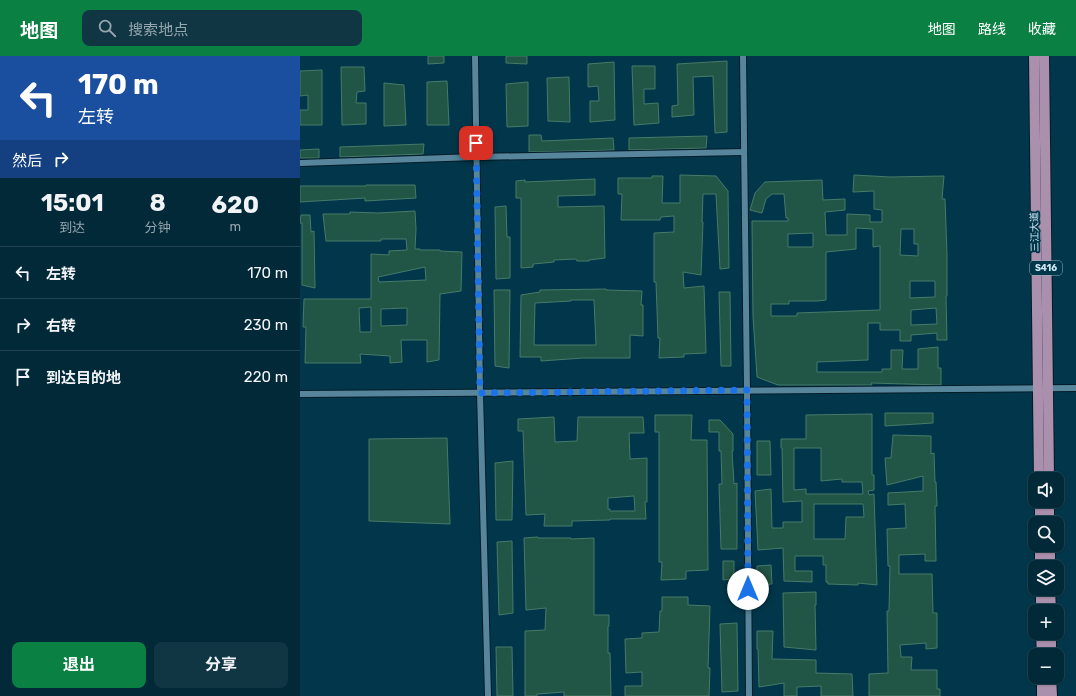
<!DOCTYPE html>
<html lang="zh">
<head>
<meta charset="utf-8">
<style>
  body { margin:0; font-family:Rubik,"Noto Sans SC",sans-serif; background:#103543; color:#f1f3f6; height:100vh; display:flex; flex-direction:column; font-size:15px; white-space:nowrap }
  * { box-sizing:border-box; margin:0 }
  p { font-size:13px; color:#96a6ae }
  .icon { flex:none; width:22px; height:22px; fill:none; stroke:currentColor; stroke-width:2; stroke-linecap:round; stroke-linejoin:round }
  .map { position:relative; flex:1; overflow:hidden }
  .details { display:flex; flex-direction:column; background:#022938; width:300px }
  .details>* { flex:none }
  .top-card { background:#1a4fa0; color:#fff; overflow:hidden }
  .buttons { position:absolute; left:728px; top:416px; display:grid; gap:8px }
  .buttons a { display:grid; place-items:center; width:36px; height:36px; border-radius:8px; background:#022938; box-shadow:0 1px 3px #0004,0 0 0 1px #234553; font-size:20px }
  .pin { position:absolute; display:grid; place-items:center; width:34px; height:34px; color:#fff; margin:-17px; border-radius:8px; box-shadow:0 2px 6px #0006 }
  .me { position:absolute; width:44px; margin:-22px; rotate:0deg; stroke-linejoin:round; filter:drop-shadow(0 0 3px #0008) }
  .turn { display:flex; align-items:center; gap:14px; height:84px; padding:0 12px; font-size:18px }
  .turn .icon { width:52px; height:52px; stroke-width:2.5 }
  .turn b { display:block; font-size:28px; line-height:34px }
  .then { display:flex; align-items:center; height:38px; padding:0 12px; background:#0003; gap:8px; font-size:15px }
  .eta { display:flex; justify-content:space-evenly; align-items:center; height:68px; text-align:center }
  .eta b { font-size:24px; font-weight:700; line-height:28px }
  .action { display:flex; gap:8px; margin-top:auto; padding:8px 12px }
  .action a { flex:1; height:46px; border-radius:8px; background:#0b8043; color:#fff; font-size:16px; font-weight:700; line-height:46px; text-align:center }
  .action a+a { background:#103543; color:#f1f3f6 }
  ul { padding:0; list-style:none }
  li { display:flex; align-items:center; gap:12px; height:52px; padding:0 12px; border-top:1px solid #234553 }
  li div { flex:1 }
  li b { display:block; font-size:15px }
  li em { font-style:normal }
  header { display:flex; align-items:center; gap:24px; box-sizing:border-box; height:56px; padding:0 20px; background:#0b8043; color:#fff }
  header strong { font-size:19px }
  nav { display:flex; gap:22px; margin-inline-start:auto; font-size:14px }
  .search { width:280px; height:36px; background:#103543; display:flex; align-items:center; gap:10px; box-sizing:border-box; padding:0 14px; border-radius:8px; color:#96a6ae; font-size:15px }
  main { display:flex; flex:1; min-height:0 }
  .map>svg:first-child { display:block }
</style>
</head>
<body>
<header>
<strong>地图</strong>
<div class="search"><svg class="icon" aria-label="search" viewBox="0 0 24 24"><circle cx="10" cy="10" r="6"/><path d="M15 15l6 6"/></svg>搜索地点</div>
<nav><a>地图</a><a>路线</a><a>收藏</a></nav>
</header>
<main>
<section class="details">
<div class="top-card">
<div class="turn"><svg class="icon" aria-label="left" viewBox="0 0 24 24"><path d="M17 20v-9H6M10 6l-5 5 5 5"/></svg><div><b>170 m</b>左转</div></div>
<div class="then">然后<svg class="icon" aria-label="right" viewBox="0 0 24 24"><path d="M7 20v-9h11M14 6l5 5-5 5"/></svg></div>
</div>
<div class="eta">
<div><b>15:01</b><p>到达</p></div>
<div><b>8</b><p>分钟</p></div>
<div><b>620</b><p>m</p></div>
</div>
<ul>
<li><svg class="icon" aria-label="left" viewBox="0 0 24 24"><path d="M17 20v-9H6M10 6l-5 5 5 5"/></svg><div><b>左转</b></div><em>170 m</em></li>
<li><svg class="icon" aria-label="right" viewBox="0 0 24 24"><path d="M7 20v-9h11M14 6l5 5-5 5"/></svg><div><b>右转</b></div><em>230 m</em></li>
<li><svg class="icon" aria-label="arrive" viewBox="0 0 24 24"><path d="M6 21V4h12l-3 4 3 4H6"/></svg><div><b>到达目的地</b></div><em>220 m</em></li>
</ul>
<div class="action"><a>退出</a><a>分享</a></div>
</section>
<div class="map">
<svg width="776" height="640" viewBox="0 0 776 640">
  <rect width="100%" height="100%" fill="#02374b"/>
  <g fill="#215546" stroke="#467a69" fill-rule="evenodd">
    <polygon points="128,0 144,0 144,7 128,8"/>
    <polygon points="206,0 227,0 227,8 206,7"/>
    <polygon points="427,5 427,76 415,77 413,20 393,21 394,59 372,61 372,50 378,49 377,8"/>
    <polygon points="314,6 315,64 290,66 290,45 299,45 298,30 288,31 288,8"/>
    <polygon points="332,10 355,10 355,33 344,33 344,48 358,47 359,67 334,69"/>
    <polygon points="41,11 64,11 65,35 57,36 56,47 66,47 66,68 42,69"/>
    <polygon points="22,14 22,69 0,69 0,54 8,54 8,39 0,40 0,15"/>
    <polygon points="269,21 270,66 248,65 247,22"/>
    <polygon points="147,25 149,69 127,69 127,26"/>
    <polygon points="228,26 228,70 207,71 206,28"/>
    <polygon points="84,27 104,29 106,69 84,70"/>
    <polygon points="229,79 241,79 242,85 313,82 314,94 229,96"/>
    <polygon points="407,80 406,92 329,94 329,82"/>
    <polygon points="124,88 123,98 40,101 40,91"/>
    <polygon points="19,93 19,102 0,102 0,94"/>
    <polygon points="380,119 416,120 428,135 429,212 420,213 416,138 403,138 402,166 403,166 401,219 383,216 384,232 404,230 406,297 384,298 384,301 359,302 360,282 358,282 356,226 354,226 354,177 374,176 374,160 361,161 360,164 321,164 322,138 318,138 318,122 352,122 352,120 363,120 362,147 380,147"/>
    <path d="M554,119L590,121L644,120L642,143H645L647,199V240H646L647,284H637V277L611,279V285H600V274H580V267H568V304L517,306V316H582V313H591V294H603L602,313H618V293L638,291V312H641V329L571,327L572,329H478L457,321L453,260L452,165H488V162H486L484,138H472L466,143L462,157L450,154L455,137L465,126L522,124L523,144L545,143V154L525,156L526,179H547V158L570,159V166H582V154L574,153V135L553,136ZM556,172L573,173V191L580,190V254L497,257V260H471V248H489V245H517L526,244V196L556,193ZM601,173H614V188H618V200L600,199ZM513,177V191H488V178ZM610,225H635V241L610,242ZM636,252L637,268L611,269V254Z"/>
    <polygon points="295,123 295,139 258,140 258,151 304,150 305,202 289,204 289,205 277,205 276,203 254,204 254,206 233,208 233,211 221,212 221,142 216,142 216,125 225,124 225,126"/>
    <polygon points="66,129 115,129 116,142 65,145 65,142 0,146 0,130 66,130"/>
    <polygon points="206,150 207,181 210,181 210,222 196,223 195,151"/>
    <path d="M115,155L116,173L115,193H120V194H140V195L162,196L161,235L140,238L139,304L127,306V284H101L102,306L90,307V300L60,298L61,307H5L6,271H3L4,243H71V198L89,199V195L107,194L106,183H81V185H26L23,158H50V156L78,157ZM125,211L126,224L79,226L78,221ZM71,251V276H60L59,252ZM107,252V269L81,270V253Z"/>
    <polygon points="1,159 10,159 11,176 14,175 15,232 2,229 2,167 0,167"/>
    <path d="M306,233V234L342,235L341,249H343V280L330,279V302H283L241,305V301H220L221,239L240,236V234ZM271,244H294L296,289H234L235,247L271,245Z"/>
    <polygon points="194,234 210,234 209,312 195,310"/>
    <polygon points="419,236 430,236 431,310 421,310"/>
    <polygon points="585,357 633,357 633,367 585,370"/>
    <path d="M572,358V419H574V434L568,435L569,439L574,438L577,529L558,527V529L528,528V526H526V509H523V500H495V515H512V526L484,525L483,492L458,494L455,435L471,433L472,472H483V466H502V445L483,446L482,392H481V383H506V359ZM494,392H521V425L542,423V426H562L563,438H506V433L494,434ZM514,448H563L564,461H546L545,483H514Z"/>
    <polygon points="355,359 392,359 391,384 407,384 408,514 386,515 386,523 361,524 362,506 359,506 359,376 355,376"/>
    <path d="M254,361L255,386L277,385L278,361H343L344,377H329L330,403L347,402V446H345L346,463H310V464L272,465V470H244L245,458L226,459L223,375H218V363ZM334,440L335,455H310V453H308V442Z"/>
    <polygon points="409,364 420,364 433,378 433,395 432,395 434,428 437,427 437,493 421,493 419,428 422,428 421,395 419,395 419,376 409,376"/>
    <polygon points="593,379 631,380 631,398 634,397 635,426 636,426 637,450 635,450 636,505 625,505 625,498 599,499 599,518 632,518 633,557 637,557 637,592 626,593 626,587 600,589 601,601 612,601 611,614 637,614 637,633 640,633 640,640 569,640 569,618 588,617 587,555 589,555 590,510 588,510 587,473 606,472 605,448 588,449 588,437 623,435 623,420 587,429 585,402 591,402"/>
    <polygon points="147,382 150,468 69,465 69,383"/>
    <polygon points="457,385 470,385 471,419 457,419"/>
    <polygon points="213,405 212,464 196,464 195,407"/>
    <polygon points="238,481 238,482 271,482 271,483 294,482 294,559 309,559 309,570 308,570 308,597 310,597 311,640 264,640 264,636 237,638 237,640 225,640 225,575 245,574 246,552 226,554 224,482"/>
    <polygon points="212,485 213,557 199,559 197,486"/>
    <polygon points="423,505 434,505 434,523 423,524"/>
    <polygon points="471,509 472,528 457,529 457,510"/>
    <polygon points="516,536 516,549 515,549 516,594 484,591 483,537"/>
    <polygon points="362,541 388,541 388,549 410,550 408,612 410,612 409,640 325,640 325,630 342,630 342,616 326,617 325,583 342,582 342,577 359,576 360,555 362,555"/>
    <polygon points="437,567 438,635 422,636 420,568"/>
    <polygon points="457,575 473,575 472,603 516,604 516,617 552,618 553,640 521,640 521,630 497,631 497,640 484,640 484,627 459,631 458,593 457,593"/>
    <polygon points="196,591 212,591 213,640 197,640"/>
  </g>
  <g fill="none" stroke-linecap="round" stroke-linejoin="round">
    <g stroke="#041c27" stroke-width="8">
      <g id="minor">
        <polyline points="175,0 180,337 188,640"/>
        <polyline points="443,0 447,334 449,640"/>
        <polyline points="0,107 176,101 444,96"/>
        <polyline points="0,338 776,332"/>
      </g>
    </g>
    <g stroke="#041c27" stroke-width="12">
      <g id="primary">
        <polyline points="734,0 739,423"/>
        <polyline points="744,0 749,423"/>
        <polyline points="740,445 740,467"/>
        <polyline points="749,445 749,467"/>
        <polyline points="740,489 740,511"/>
        <polyline points="750,489 750,511"/>
        <polyline points="741,533 741,555"/>
        <polyline points="750,533 751,555"/>
        <polyline points="741,577 742,599"/>
        <polyline points="751,577 751,599"/>
        <polyline points="742,621 742,640"/>
        <polyline points="751,621 752,640"/>
      </g>
    </g>
    <use href="#minor" stroke="#56859c" stroke-width="6"/>
    <use href="#primary" stroke="#aa90ad" stroke-width="10"/>
  </g>
  <g fill="none" stroke-linecap="round" stroke-linejoin="round">
    <polyline stroke="#1a73e8" stroke-width="7" stroke-dasharray="0 12.6" points="176,87 180,337 447,334 448,533"/>
  </g>
  <g text-anchor="middle" stroke-width="4" stroke-linejoin="round" paint-order="stroke">
    <rect fill="#02374b" stroke="#92b3c2" stroke-width="1" x="730" y="205" width="32" height="14" rx="3"/>
    <g font-size="9" font-weight="bold" fill="#d0e8f5">
      <text x="746" y="215">S416</text>
    </g>
    <g font-size="10" fill="#d0e8f5" stroke="#02374b">
      <text transform="translate(734 176) rotate(-91)" y="4">三江大道</text>
    </g>
  </g>
</svg>
<div class="buttons">
<a><svg class="icon" aria-label="sound" viewBox="0 0 24 24"><path d="M4 9h4l5-4v14l-5-4H4zM17 9q2 3 0 6"/></svg></a>
<a><svg class="icon" aria-label="search" viewBox="0 0 24 24"><circle cx="10" cy="10" r="6"/><path d="M15 15l6 6"/></svg></a>
<a><svg class="icon" aria-label="layers" viewBox="0 0 24 24"><path d="M12 4l9 5-9 5-9-5zM3 14l9 5 9-5"/></svg></a>
<a>+</a>
<a>−</a>
</div>
<div class="pin" style="left:176px;top:87px;background:#d93025"><svg class="icon" aria-label="arrive" viewBox="0 0 24 24"><path d="M6 21V4h12l-3 4 3 4H6"/></svg></div>
<svg class="me" style="left:448px;top:533px" viewBox="-20 -20 40 40"><circle r="19" fill="#fff"/><path d="M0-13L10 11 0 6-10 11z" fill="#1a73e8"/></svg>
</div>
</main>
</body>
</html>
